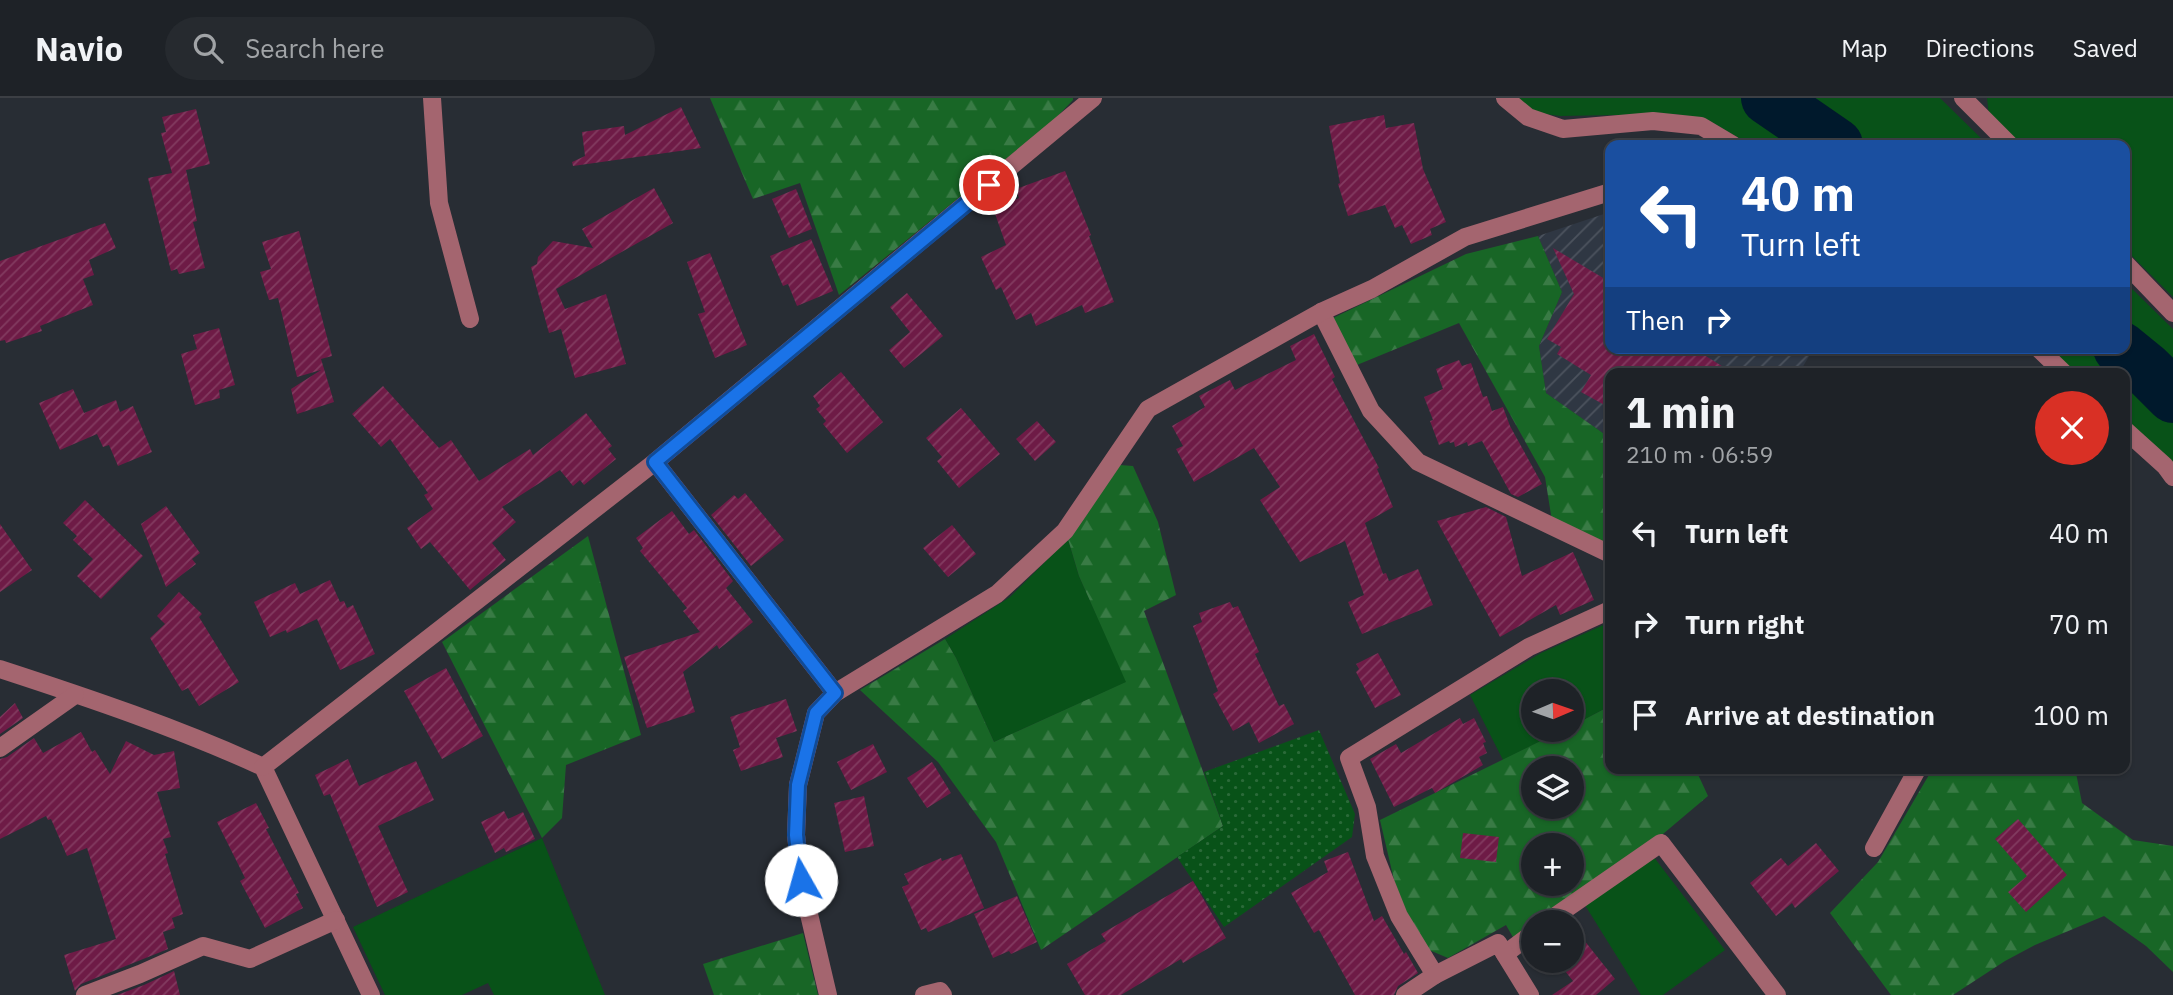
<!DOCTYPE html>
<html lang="en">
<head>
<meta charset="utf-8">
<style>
  body { margin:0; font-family:"IBM Plex Sans",sans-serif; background:#262a2f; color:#f1f3f6; height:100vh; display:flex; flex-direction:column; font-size:26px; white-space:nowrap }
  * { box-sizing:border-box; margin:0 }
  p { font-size:23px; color:#a1a4a7 }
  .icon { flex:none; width:38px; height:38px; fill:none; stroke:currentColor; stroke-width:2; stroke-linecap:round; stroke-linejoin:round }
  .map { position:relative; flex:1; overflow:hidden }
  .side { position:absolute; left:1605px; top:270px; width:525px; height:406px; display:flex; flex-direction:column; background:#1e2227; border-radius:14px; box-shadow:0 2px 5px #0004,0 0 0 2px #3c3f44 }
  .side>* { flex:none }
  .guide { position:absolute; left:1605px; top:42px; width:525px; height:214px; border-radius:14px; box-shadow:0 2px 5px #0004,0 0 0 2px #3c3f44; background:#1a4fa0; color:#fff; overflow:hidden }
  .needle { width:46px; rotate:88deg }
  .tools { position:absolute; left:1521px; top:581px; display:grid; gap:14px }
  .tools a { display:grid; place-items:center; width:63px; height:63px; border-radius:50%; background:#1e2227; box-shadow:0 2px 5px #0004,0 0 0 2px #3c3f44; font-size:35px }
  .pin { position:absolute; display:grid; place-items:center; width:60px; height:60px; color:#fff; margin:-30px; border:4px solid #fff; border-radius:50%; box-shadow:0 2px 7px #0007 }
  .me { position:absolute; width:77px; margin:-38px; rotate:353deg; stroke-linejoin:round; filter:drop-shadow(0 0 5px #0008) }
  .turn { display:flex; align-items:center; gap:24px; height:147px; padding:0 21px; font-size:32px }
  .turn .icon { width:91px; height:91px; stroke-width:2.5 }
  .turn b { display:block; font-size:49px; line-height:60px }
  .then { display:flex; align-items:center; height:66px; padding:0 21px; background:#0003; gap:14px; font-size:26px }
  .round { display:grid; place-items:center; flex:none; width:74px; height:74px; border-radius:37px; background:#262a2f }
  .summary { display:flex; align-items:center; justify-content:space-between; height:119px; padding:0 21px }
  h1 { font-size:42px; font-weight:800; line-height:52px }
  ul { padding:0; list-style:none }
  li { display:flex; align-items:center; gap:21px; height:91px; padding:0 21px }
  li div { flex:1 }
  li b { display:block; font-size:26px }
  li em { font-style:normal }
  header { display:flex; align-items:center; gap:42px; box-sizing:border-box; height:98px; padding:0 35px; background:#1e2227; border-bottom:2px solid #3c3f44 }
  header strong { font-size:33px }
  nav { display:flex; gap:38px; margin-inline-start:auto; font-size:24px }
  .search { width:490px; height:63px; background:#262a2f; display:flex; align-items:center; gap:18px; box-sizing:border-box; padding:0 24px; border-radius:38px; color:#a1a4a7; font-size:26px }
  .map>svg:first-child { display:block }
</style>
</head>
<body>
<header>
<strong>Navio</strong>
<div class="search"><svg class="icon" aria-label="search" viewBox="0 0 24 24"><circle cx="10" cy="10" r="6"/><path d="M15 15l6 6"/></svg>Search here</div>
<nav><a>Map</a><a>Directions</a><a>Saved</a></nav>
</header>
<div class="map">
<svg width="2173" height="897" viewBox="0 0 2173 897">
  <defs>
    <pattern id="industrial-furrows" width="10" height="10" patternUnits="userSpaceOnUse" patternTransform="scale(1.75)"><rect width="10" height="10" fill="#2f3743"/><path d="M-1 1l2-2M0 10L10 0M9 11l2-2" fill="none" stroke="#4c535e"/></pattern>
    <pattern id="forest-firs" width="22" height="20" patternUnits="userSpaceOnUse" patternTransform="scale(1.75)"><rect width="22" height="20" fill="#186626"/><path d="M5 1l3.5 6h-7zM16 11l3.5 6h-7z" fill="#397b45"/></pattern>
    <pattern id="garden-dots" width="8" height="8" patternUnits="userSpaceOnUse" patternTransform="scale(1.75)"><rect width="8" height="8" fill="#085218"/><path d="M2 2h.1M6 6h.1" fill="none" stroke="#2b6a39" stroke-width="1.8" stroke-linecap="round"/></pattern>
    <pattern id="building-hatch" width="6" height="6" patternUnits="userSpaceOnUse" patternTransform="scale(1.75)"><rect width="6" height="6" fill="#6e1b46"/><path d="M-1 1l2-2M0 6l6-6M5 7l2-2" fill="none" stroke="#823b60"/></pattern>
  </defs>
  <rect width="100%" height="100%" fill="#282d34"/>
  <polygon fill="url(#industrial-furrows)" points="1610,114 1610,250 1814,250 1799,275 1610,275 1610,340 1546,295 1539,248 1562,194 1538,138"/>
  <g fill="#085218">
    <polygon points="1515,0 1755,0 1823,47 1751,47 1708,22 1675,16 1560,18 1538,15"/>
    <polygon points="1788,0 1940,0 1988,47 1854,47"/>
    <polygon points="1987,0 2173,0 2173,199 2125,151 2124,47 2019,47 1989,18"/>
    <polygon points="2124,183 2173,231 2173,285 2137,249 2125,240"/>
    <polygon points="2041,250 2109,250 2123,261 2173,311 2173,371 2125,321 2124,275 2076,275"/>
    <polygon points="1068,441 1079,478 1127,584 994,644 956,560 945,541 1010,499"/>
    <polygon points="1610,524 1610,608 1572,628 1572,593 1533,593 1533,632 1563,632 1503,662 1470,597 1541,555"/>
    <polygon points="542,740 605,897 494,897 488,885 462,897 385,897 353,829"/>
    <polygon points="1653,758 1725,852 1663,897 1641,897 1583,804"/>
  </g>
  <g fill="url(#forest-firs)" fill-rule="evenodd">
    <polygon points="710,0 1073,0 1073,2 1052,24 839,197 800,85 753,101"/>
    <polygon points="1538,138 1562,194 1539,248 1546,295 1610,340 1610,447 1552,423 1545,379 1459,225 1352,269 1333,220 1466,156"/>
    <polygon points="1120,367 1133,368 1158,424 1176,497 1144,513 1223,728 1041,852 996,744 938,664 860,592 945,541 956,560 994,644 1126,584 1079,478 1068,441"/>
    <polygon points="588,438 641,637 566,667 562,720 542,740 442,544"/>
    <path d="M1610,608V670H1695L1708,698L1657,741L1537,824H1533V827L1514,841L1506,827L1448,860L1429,852L1398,799L1380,722L1563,632H1572V628ZM1533,670H1572V709H1533ZM1533,747H1572V786H1533Z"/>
    <polygon points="1933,670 1965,670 1980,675 1986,670 2075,670 2082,705 2133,742 2173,748 2173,874 2146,848 2104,818 2035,847 2005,863 1953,897 1891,897 1830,815 1878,764"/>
    <polygon points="803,835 818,897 714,897 703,866"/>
  </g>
  <polygon fill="url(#garden-dots)" points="1319,632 1355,716 1352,739 1224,829 1177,759 1223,728 1204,674"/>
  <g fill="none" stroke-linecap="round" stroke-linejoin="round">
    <g stroke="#00192c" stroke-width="54">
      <polyline points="1768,0 1836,47"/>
      <polyline points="2120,250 2147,272 2173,298"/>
    </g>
  </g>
  <g fill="url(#building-hatch)">
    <polygon points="681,9 701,50 573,68 572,64 585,58 582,34 624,28 625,37"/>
    <polygon points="196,11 210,66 186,72 197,123 193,124 205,170 179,176 177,171 171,173 148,80 172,75 161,35 166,34 162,19"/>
    <polygon points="1384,17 1386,30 1414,25 1423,71 1446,124 1430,131 1432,137 1411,146 1402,127 1395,130 1385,107 1348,118 1338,86 1340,85 1329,28"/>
    <polygon points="1065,73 1091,137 1089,138 1114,204 1085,215 1082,207 1036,228 1031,215 1016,222 1001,189 996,192 981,159 1006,147 993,110 1019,100 1016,91"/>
    <polygon points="654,90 673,125 556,191 565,211 606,196 626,266 575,280 561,231 549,235 531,169 537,166 538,159 553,143 593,150 582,131"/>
    <polygon points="796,91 812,131 789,140 772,101"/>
    <polygon points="105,125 116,150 89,162 94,177 83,181 93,207 40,228 42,233 6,245 5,242 0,243 0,163"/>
    <polygon points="299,133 332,258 321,261 334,304 297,316 291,291 321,272 297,279 278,200 269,202 260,174 271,171 262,144"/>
    <polygon points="811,141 833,193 797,208 788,186 783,188 770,158"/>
    <polygon points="1553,150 1610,184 1610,250 1693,250 1733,275 1610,275 1610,310 1581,294 1591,277 1557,256 1561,249 1547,241 1574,196"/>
    <polygon points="710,155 747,247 715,260 698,216 705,214 687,164"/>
    <polygon points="907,195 943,238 904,270 889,252 910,234 890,209"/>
    <polygon points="219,230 235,287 219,292 220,300 195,307 181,256 197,251 193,237"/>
    <polygon points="1314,236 1335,279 1332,281 1379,370 1377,371 1393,409 1365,425 1383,476 1386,475 1389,483 1418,471 1433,507 1362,536 1348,504 1364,497 1345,443 1300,464 1260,402 1280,389 1254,350 1194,384 1176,351 1183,348 1172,328 1205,309 1199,298 1230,282 1235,292 1296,262 1290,248"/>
    <polygon points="1459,262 1462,268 1471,265 1483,299 1487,298 1492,313 1503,309 1510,328 1542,386 1518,399 1511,396 1482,343 1468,348 1467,344 1455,349 1454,344 1450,345 1449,343 1439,347 1430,323 1433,322 1424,299 1443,291 1436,271"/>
    <polygon points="841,274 883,324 847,355 823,326 826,323 816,311 820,308 813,298"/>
    <polygon points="383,288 439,350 451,342 479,383 530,351 533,357 586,315 612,348 608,351 616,361 584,387 580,382 573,388 560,372 502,409 516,424 492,445 506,462 470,492 430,444 421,451 407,430 433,411 424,397 428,395 390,341 381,349 352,316"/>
    <polygon points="73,291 84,315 116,302 120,314 133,308 152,354 118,368 109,347 103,349 97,336 60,352 39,305"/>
    <polygon points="961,310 1000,356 959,390 937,363 942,359 926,340"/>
    <polygon points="1037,323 1056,344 1035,363 1016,341"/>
    <polygon points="745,395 784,442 751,468 711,417 734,397 738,401"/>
    <polygon points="85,402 143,458 101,501 77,478 93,461 73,442 77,438 63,425"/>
    <polygon points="166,408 200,455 192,461 196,466 166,489 141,426"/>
    <polygon points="1486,409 1506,419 1522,478 1573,454 1594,502 1560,517 1556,507 1500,539 1437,423"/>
    <polygon points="672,413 689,436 694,432 733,483 726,490 753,524 719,551 717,547 683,574 695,614 647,630 624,559 700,534 683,513 687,510 640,453 643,450 636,440"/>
    <polygon points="0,426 32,472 0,494"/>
    <polygon points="952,427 976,456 948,479 923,450"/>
    <polygon points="330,482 340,504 344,503 347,510 353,507 375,556 340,572 317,521 287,535 286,532 270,539 254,504 295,485 300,496"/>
    <polygon points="179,494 202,516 199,519 239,584 199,608 188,590 182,593 150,540 165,526 157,518"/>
    <polygon points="1230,504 1233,510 1238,508 1259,554 1255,556 1279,608 1284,606 1294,626 1259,645 1249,624 1233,633 1213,596 1218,593 1193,528 1202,524 1199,515"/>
    <polygon points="1378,555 1401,597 1375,610 1356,574 1359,571 1356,566"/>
    <polygon points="446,570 483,638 442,661 404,593"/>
    <polygon points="786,601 797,633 776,640 783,659 741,673 733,652 740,649 730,619"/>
    <polygon points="15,605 23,620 0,636 0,619"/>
    <polygon points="1460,620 1463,626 1474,620 1486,644 1483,645 1487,655 1479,659 1483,667 1435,695 1432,690 1394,709 1370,661 1396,646 1401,655"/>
    <polygon points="81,634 92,654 95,652 110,676 126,643 154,657 174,653 180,690 157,694 171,739 163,741 168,755 165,756 183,816 172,820 175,830 163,834 168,851 81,886 75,893 64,857 116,841 87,750 67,758 51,721 48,722 46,718 0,741 0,661 7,659 34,640 43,655"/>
    <polygon points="873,646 887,674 851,692 837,664"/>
    <polygon points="348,661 359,688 416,663 434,702 378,728 408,794 377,809 330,696 324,698 315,677"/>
    <polygon points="932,664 951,695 927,710 907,680"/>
    <polygon points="864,698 874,748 845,754 834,705"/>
    <polygon points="256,705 269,730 266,731 299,795 296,796 303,810 265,830 240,783 245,780 217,724"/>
    <polygon points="504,713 508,721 523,714 535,741 506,754 504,750 495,755 481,724"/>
    <polygon points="2018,721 2067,777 2026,814 2008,794 2027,778 1995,741"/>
    <polygon points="1463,735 1499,739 1496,764 1460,760"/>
    <polygon points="1816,745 1839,773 1795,810 1792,805 1776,818 1750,785 1781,760 1788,768"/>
    <polygon points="1348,754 1374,823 1382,818 1404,856 1406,854 1418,875 1398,888 1394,897 1355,897 1319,832 1314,835 1291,795 1328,774 1324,763"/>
    <polygon points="961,756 984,810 928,834 926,830 921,832 902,789 909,786 904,776 941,760 942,763"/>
    <polygon points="1193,783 1226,840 1183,865 1181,861 1121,897 1085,897 1067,866 1106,843 1101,836"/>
    <polygon points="1017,798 1037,844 1011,856 1009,853 993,860 974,816"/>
    <polygon points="1572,827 1615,881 1596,897 1552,897 1573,883 1557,863 1572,863"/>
    <polygon points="174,873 180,897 117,897 144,887"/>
  </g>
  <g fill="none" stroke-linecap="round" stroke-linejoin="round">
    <g stroke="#a4656f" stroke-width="18">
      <polyline points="432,0 439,105 470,221"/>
      <polyline points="1505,0 1528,19 1563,31 1653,23 1701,28 1733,47"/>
      <polyline points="1963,0 2010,47"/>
      <polyline points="2124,164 2173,215"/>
      <polyline points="1321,214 1371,313 1418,364 1610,456"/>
      <polyline points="2038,250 2064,275"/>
      <polyline points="2124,331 2165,368 2173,379"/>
      <polyline points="655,364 835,595"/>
      <path d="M0,571C89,600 178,630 263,669L371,897"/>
      <polyline points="0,650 75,597"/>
      <polyline points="263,669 655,364 1093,0"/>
      <polyline points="1874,750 1918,670"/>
      <polyline points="1547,824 1661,745 1777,897"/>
      <polyline points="1505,856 1533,835"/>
      <polyline points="1435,877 1399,818 1375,758 1367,709 1349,660 1529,549 1610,512"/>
      <polyline points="85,897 140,876 203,848 250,861 336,822"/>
      <polyline points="828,897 801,782 796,737 798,687 816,615 835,595 997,496 1065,433 1148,311 1321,214 1372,191 1465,139 1610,94"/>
      <polyline points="924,897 940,893 943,897"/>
      <polyline points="1405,897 1435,877 1498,845 1530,897"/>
    </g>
  </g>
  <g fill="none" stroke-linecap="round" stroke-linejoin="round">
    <g stroke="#114b97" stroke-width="18">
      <polyline id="route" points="801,782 796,737 798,687 816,615 835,595 655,364 989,87"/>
    </g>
    <use href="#route" stroke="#1a73e8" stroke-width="12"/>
  </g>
</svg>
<div class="tools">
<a><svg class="needle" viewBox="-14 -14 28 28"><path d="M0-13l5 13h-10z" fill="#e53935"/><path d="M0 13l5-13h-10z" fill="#a1a4a7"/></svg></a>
<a><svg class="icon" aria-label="layers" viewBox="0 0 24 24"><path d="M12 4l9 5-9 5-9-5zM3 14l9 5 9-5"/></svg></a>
<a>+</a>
<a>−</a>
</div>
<div class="pin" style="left:989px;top:87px;background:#d93025"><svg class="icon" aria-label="arrive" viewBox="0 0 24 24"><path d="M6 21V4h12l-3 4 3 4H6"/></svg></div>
<svg class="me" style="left:801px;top:782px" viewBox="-20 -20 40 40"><circle r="19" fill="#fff"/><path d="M0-13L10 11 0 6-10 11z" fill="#1a73e8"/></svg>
<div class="guide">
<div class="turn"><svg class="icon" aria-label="left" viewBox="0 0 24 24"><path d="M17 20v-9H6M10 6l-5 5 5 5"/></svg><div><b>40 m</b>Turn left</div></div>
<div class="then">Then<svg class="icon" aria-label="right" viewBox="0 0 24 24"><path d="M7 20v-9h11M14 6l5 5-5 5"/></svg></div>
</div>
<section class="side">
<div class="summary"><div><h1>1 min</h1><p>210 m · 06:59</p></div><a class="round" style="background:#d93025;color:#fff"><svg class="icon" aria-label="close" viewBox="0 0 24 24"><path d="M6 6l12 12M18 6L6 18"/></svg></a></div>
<ul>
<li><svg class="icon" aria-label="left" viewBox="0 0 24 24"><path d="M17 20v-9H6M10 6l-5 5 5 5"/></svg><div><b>Turn left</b></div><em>40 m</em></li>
<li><svg class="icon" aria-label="right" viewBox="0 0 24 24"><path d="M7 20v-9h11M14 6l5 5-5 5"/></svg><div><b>Turn right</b></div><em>70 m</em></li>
<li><svg class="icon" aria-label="arrive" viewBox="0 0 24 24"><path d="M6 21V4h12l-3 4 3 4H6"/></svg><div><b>Arrive at destination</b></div><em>100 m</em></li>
</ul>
</section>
</div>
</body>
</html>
